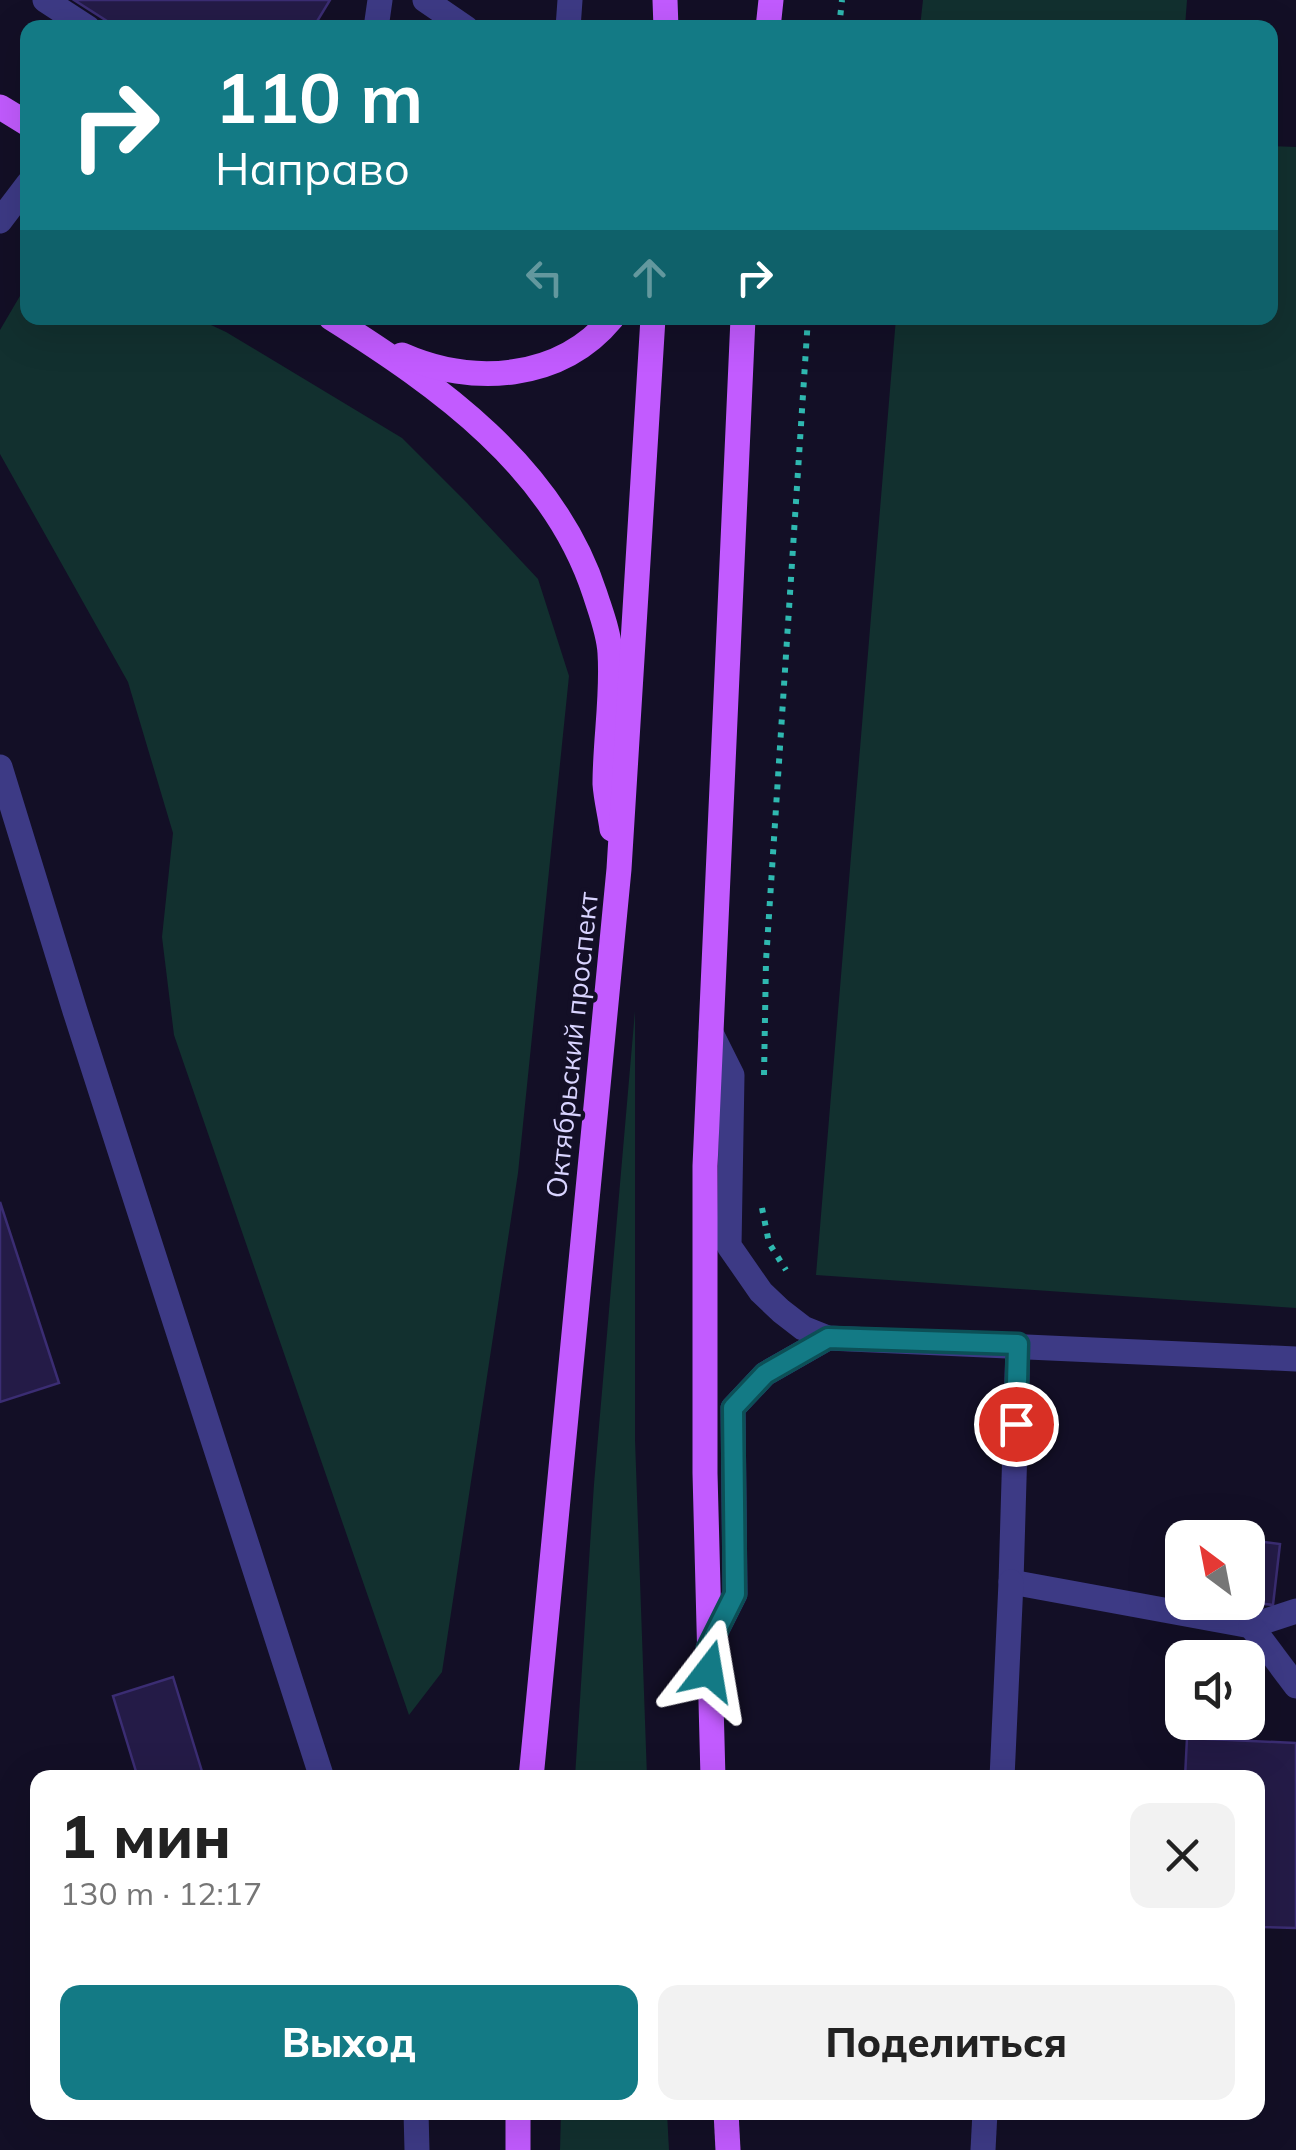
<!DOCTYPE html>
<html lang="ru">
<head>
<meta charset="utf-8">
<style>
  body { margin:0; font-family:Mulish,sans-serif; background:#f2f2f2; color:#222; height:100vh; display:flex; flex-direction:column; font-size:38px; white-space:nowrap }
  * { box-sizing:border-box; margin:0 }
  p { font-size:32px; color:#767676 }
  .icon { flex:none; width:55px; height:55px; fill:none; stroke:currentColor; stroke-width:2; stroke-linecap:round; stroke-linejoin:round }
  .map { position:relative; flex:1; overflow:hidden }
  .details { position:absolute; left:30px; top:1770px; width:1235px; height:350px; display:flex; flex-direction:column; background:#fff; border-radius:20px; box-shadow:0 10px 40px #0002 }
  .details>* { flex:none }
  .hud { position:absolute; left:20px; top:20px; width:1258px; height:305px; border-radius:20px; box-shadow:0 10px 40px #0002; background:#137a85; color:#fff; overflow:hidden }
  .needle { width:65px; rotate:328deg }
  .fabs { position:absolute; left:1165px; top:1520px; display:grid; gap:20px }
  .fabs a { display:grid; place-items:center; width:100px; height:100px; border-radius:20px; background:#fff; box-shadow:0 10px 40px #0002; font-size:50px }
  .pin { position:absolute; display:grid; place-items:center; width:85px; height:85px; color:#fff; margin:-42px; border:5px solid #fff; border-radius:50%; box-shadow:0 2px 10px #0007 }
  .me { position:absolute; width:110px; margin:-55px; rotate:14deg; stroke-linejoin:round; filter:drop-shadow(0 0 8px #0008) }
  .turn { display:flex; align-items:center; gap:35px; height:210px; padding:0 30px; font-size:45px }
  .turn .icon { width:130px; height:130px; stroke-width:2.5 }
  .turn b { display:block; font-size:70px; line-height:85px }
  .lanes { display:flex; align-items:center; height:95px; padding:0 30px; background:#0003; justify-content:center; gap:50px; direction:ltr }
  .lanes .off { opacity:.35 }
  .round { display:grid; place-items:center; flex:none; width:105px; height:105px; border-radius:20px; background:#f2f2f2 }
  .summary { display:flex; align-items:center; justify-content:space-between; height:170px; padding:0 30px }
  h1 { font-size:60px; font-weight:800; line-height:75px }
  .button { display:flex; gap:20px; margin-top:auto; padding:20px 30px }
  .button a { flex:1; height:115px; border-radius:20px; background:#137a85; color:#fff; font-size:40px; font-weight:800; line-height:115px; text-align:center }
  .button a+a { background:#f2f2f2; color:#222 }
  .map>svg:first-child { display:block }
</style>
</head>
<body>
<div class="map">
<svg width="1296" height="2150" viewBox="0 0 1296 2150">
  <rect width="100%" height="100%" fill="#130f26"/>
  <g fill="#12302f">
    <polygon points="923,0 1187,0 1185,27 920,27"/>
    <polygon points="1270,146 1296,147 1296,1308 816,1275 896,318 1270,318"/>
    <polygon points="27,284 28,318 196,318 226,332 402,438 467,503 538,579 569,676 518,1173 442,1672 409,1715 174,1035 162,937 173,833 128,682 0,454 0,330"/>
    <polygon points="635,1011 635,1440 647,1777 575,1777 594,1484"/>
    <polygon points="561,2113 667,2113 669,2150 560,2150"/>
  </g>
  <g fill="#241b47" stroke="#3b2d73" stroke-width="2.5">
    <polygon points="74,0 330,0 313,28 118,28"/>
    <polygon points="0,1202 59,1383 0,1402"/>
    <polygon points="1248,1540 1280,1544 1273,1605 1248,1602"/>
    <polygon points="173,1677 204,1778 138,1778 113,1696"/>
    <polygon points="1187,1738 1296,1743 1296,1928 1258,1927 1258,1778 1185,1778"/>
  </g>
  <g fill="none" stroke-linecap="round" stroke-linejoin="round">
    <g stroke="#2fb8b0" stroke-width="6" stroke-dasharray="5 8" stroke-linecap="butt">
      <polyline points="839,28 842,0"/>
      <polyline points="764,1075 766,961 808,318"/>
      <polyline points="762,1208 769,1243 786,1270"/>
    </g>
    <g stroke="#3d3a85" stroke-width="25">
      <polyline points="45,0 88,28"/>
      <polyline points="425,0 466,28"/>
      <polyline points="376,28 380,0"/>
      <polyline points="568,28 570,0"/>
      <polyline points="0,221 28,184"/>
      <polyline points="0,767 75,1011 322,1778"/>
      <polyline points="711,1033 732,1075 729,1246 761,1292 781,1311 803,1328 828,1338 1296,1359"/>
      <polyline points="1018,1345 1011,1582 1251,1626 1296,1611"/>
      <polyline points="1251,1626 1296,1686"/>
      <polyline points="708,1648 735,1594 733,1408 765,1374 828,1338"/>
      <polyline points="1002,1778 1011,1582"/>
      <polyline points="416,2112 417,2150"/>
      <polyline points="983,2150 985,2112"/>
    </g>
    <g stroke="#c25bff" stroke-width="25">
      <polyline points="665,0 666,28"/>
      <polyline points="768,28 771,0"/>
      <polyline points="0,107 28,124"/>
      <path d="M331,318C439,386 554,467 595,594C601,613 609,633 610,653C613,697 605,740 605,784C606,799 610,814 612,829"/>
      <path d="M402,355C472,386 560,381 612,318"/>
      <polyline points="531,1778 619,869 653,318"/>
      <polyline points="713,1778 705,1473 705,1166 743,318"/>
      <polyline points="726,2112 728,2150"/>
      <polyline points="518,2150 518,2112"/>
    </g>
  </g>
  <g fill="none" stroke-linecap="round" stroke-linejoin="round">
    <g stroke="#0c4f56" stroke-width="25">
      <polyline id="route" points="709,1671 708,1648 735,1594 733,1408 765,1374 828,1338 1018,1344 1016,1424"/>
    </g>
    <use href="#route" stroke="#137a85" stroke-width="18"/>
  </g>
  <g text-anchor="middle" stroke-width="9" stroke-linejoin="round" paint-order="stroke">
    <g font-size="28" fill="#d9d4ff" stroke="#130f26">
      <text transform="translate(572 1045) rotate(-84)" y="10">Октябрьский проспект</text>
    </g>
  </g>
</svg>
<div class="fabs">
<a><svg class="needle" viewBox="-14 -14 28 28"><path d="M0-13l5 13h-10z" fill="#e53935"/><path d="M0 13l5-13h-10z" fill="#767676"/></svg></a>
<a><svg class="icon" aria-label="sound" viewBox="0 0 24 24"><path d="M4 9h4l5-4v14l-5-4H4zM17 9q2 3 0 6"/></svg></a>
</div>
<div class="pin" style="left:1016px;top:1424px;background:#d93025"><svg class="icon" aria-label="arrive" viewBox="0 0 24 24"><path d="M6 21V4h12l-3 4 3 4H6"/></svg></div>
<svg class="me" style="left:709px;top:1671px" viewBox="-20 -20 40 40"><path d="M0-17L14 15 0 8-14 15z" fill="#137a85" stroke="#fff" stroke-width="4"/></svg>
<div class="hud">
<div class="turn"><svg class="icon" aria-label="right" viewBox="0 0 24 24"><path d="M7 20v-9h11M14 6l5 5-5 5"/></svg><div><b>110 m</b>Направо</div></div>
<div class="lanes"><svg class="icon off" aria-label="left" viewBox="0 0 24 24"><path d="M17 20v-9H6M10 6l-5 5 5 5"/></svg><svg class="icon off" aria-label="ahead" viewBox="0 0 24 24"><path d="M12 20V5M6 11l6-6 6 6"/></svg><svg class="icon" aria-label="right" viewBox="0 0 24 24"><path d="M7 20v-9h11M14 6l5 5-5 5"/></svg></div>
</div>
<section class="details">
<div class="summary"><div><h1>1 мин</h1><p>130 m · 12:17</p></div><a class="round"><svg class="icon" aria-label="close" viewBox="0 0 24 24"><path d="M6 6l12 12M18 6L6 18"/></svg></a></div>
<div class="button"><a>Выход</a><a>Поделиться</a></div>
</section>
</div>
</body>
</html>
